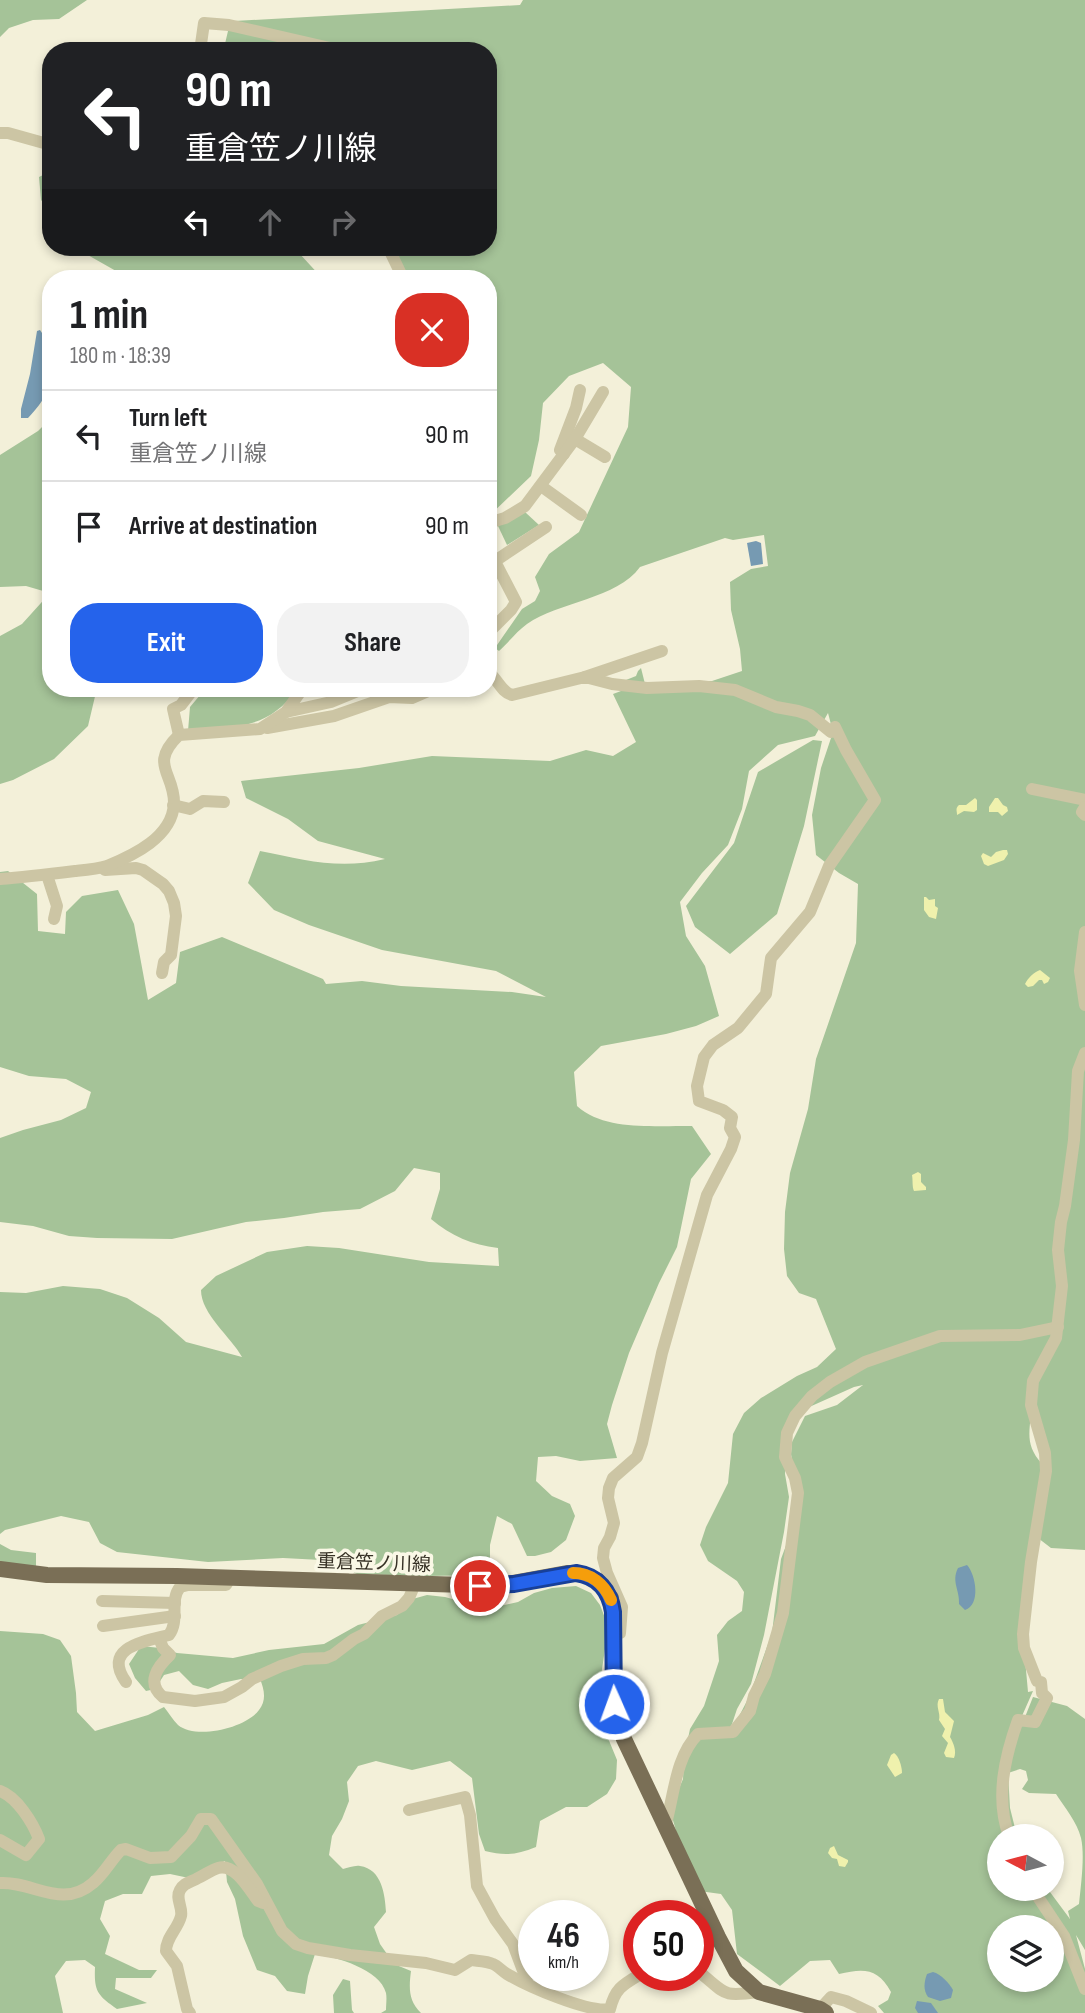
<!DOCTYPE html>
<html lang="en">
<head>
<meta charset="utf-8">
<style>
  body { margin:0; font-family:"Sofia Sans Condensed","Noto Sans JP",sans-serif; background:#f2f2f2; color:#202124; height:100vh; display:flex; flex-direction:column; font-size:26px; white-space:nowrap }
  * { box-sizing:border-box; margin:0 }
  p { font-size:23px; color:#757577 }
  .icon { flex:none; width:38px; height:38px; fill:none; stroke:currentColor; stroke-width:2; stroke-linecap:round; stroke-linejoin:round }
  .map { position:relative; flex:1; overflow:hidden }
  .panel { position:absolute; left:42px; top:270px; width:455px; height:427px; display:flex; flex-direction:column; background:#fff; border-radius:28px; box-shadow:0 4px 10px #0003 }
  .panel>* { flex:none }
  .banner { position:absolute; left:42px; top:42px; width:455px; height:214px; border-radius:28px; box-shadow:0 4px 10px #0003; background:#202124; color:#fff; overflow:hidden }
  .needle { width:46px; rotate:277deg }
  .tools { position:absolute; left:987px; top:1824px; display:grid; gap:14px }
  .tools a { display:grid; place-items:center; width:77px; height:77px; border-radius:50%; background:#fff; box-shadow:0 4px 10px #0003; font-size:35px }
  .speed { position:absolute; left:518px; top:1900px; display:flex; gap:14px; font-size:35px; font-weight:700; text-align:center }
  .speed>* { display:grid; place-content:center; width:91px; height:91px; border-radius:50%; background:#fff; box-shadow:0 4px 10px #0003; line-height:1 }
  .speed small { font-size:18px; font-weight:400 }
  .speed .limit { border:10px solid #d22; background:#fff; color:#111 }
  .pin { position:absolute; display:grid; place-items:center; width:60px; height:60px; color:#fff; margin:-30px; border:4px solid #fff; border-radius:50%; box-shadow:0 2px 7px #0007 }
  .me { position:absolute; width:77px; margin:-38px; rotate:358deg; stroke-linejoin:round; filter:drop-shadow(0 0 5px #0008) }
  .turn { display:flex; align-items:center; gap:24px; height:147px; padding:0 28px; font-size:32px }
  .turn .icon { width:91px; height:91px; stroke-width:2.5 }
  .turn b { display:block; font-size:49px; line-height:60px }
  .lanes { display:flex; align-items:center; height:66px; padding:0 28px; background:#0003; justify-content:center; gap:35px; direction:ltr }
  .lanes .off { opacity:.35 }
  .round { display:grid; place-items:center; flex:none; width:74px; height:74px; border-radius:28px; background:#f2f2f2 }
  .overview { display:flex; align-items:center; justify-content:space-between; height:119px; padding:0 28px }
  h1 { font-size:42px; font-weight:700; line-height:52px }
  .cta { display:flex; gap:14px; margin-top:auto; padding:14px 28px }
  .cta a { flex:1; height:80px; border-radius:28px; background:#2563eb; color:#fff; font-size:28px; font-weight:700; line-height:80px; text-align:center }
  .cta a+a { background:#f2f2f2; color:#202124 }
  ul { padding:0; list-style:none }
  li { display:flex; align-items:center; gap:21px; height:91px; padding:0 28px; border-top:2px solid #e0e0e0 }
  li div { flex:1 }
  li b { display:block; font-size:26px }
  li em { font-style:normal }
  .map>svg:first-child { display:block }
</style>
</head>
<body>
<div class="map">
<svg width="1085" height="2013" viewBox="0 0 1085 2013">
  <rect width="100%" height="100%" fill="#f3f0d9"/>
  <g fill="#a5c398" fill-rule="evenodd">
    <polygon points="0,0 87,0 59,19 33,20 9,28 0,37"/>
    <path d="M523,0H1085V1550L1051,1548L1038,1538L1025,1659L1028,1692L1033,1691L1022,1716L1017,1737L1033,1697L1067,1706L1085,1719V1950L1076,1935L1085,1969V2013H884L878,2006L888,2000L891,1992C878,1968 864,1968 839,1974L830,1960L810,1961L780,1986L737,1954L732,1910L721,1894L699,1891L690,1879L670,1810L683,1779L684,1758L690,1729L704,1706L719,1661L717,1635L728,1621L742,1611L744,1592L737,1581L708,1561L700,1545L706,1527L728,1483L733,1434L744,1413L761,1398L797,1376L817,1367L836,1349L816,1299L799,1293L787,1276L784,1249L785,1212L790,1173L808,1109L816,1059L856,943L858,884L839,873L816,855L812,815L821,768L833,732L828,713L815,736L778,745L749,771L742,809L728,845L702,873L680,902L686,936L705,966L719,1016L696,1026L666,1034L601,1046L574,1072L577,1106C606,1132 655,1125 692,1126L711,1154L691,1179L677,1247L659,1283L629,1353L612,1405L607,1424L617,1458L580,1461L556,1456L538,1457L536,1481L552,1496L570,1504L575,1516L566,1540L551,1552L535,1556H527L512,1524L497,1516L490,1545V1575L426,1576L357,1574L321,1560L283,1558L208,1562L117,1552L100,1543L89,1522L61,1516L5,1530L0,1534V1292L26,1293L63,1286L100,1289L127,1298L159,1318L186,1342L242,1357C231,1337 201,1314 201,1290L216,1276L267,1252L307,1246L339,1248L429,1262L499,1266L498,1248C472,1245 451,1236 431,1219L440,1189V1173L414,1168L395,1191L360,1209L323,1212L284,1218L246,1222L172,1239L97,1238L69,1236L33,1226L0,1222V1138L23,1130L61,1120L86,1108L91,1092L66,1079L29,1076L0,1067V872L8,871L37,894L38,931L65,934L66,912L82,896L118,890L134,924L148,1000L176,983L180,952L222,937L323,979L326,984L362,981L401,986L512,992L546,997L496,971L382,950L309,925L274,910L248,883L260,851C305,860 339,870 385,859L318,841L288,819L246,798L241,781L359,768L432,756L550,761L586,750L613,756L636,742L613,694L621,691L626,680L636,676L638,671L641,668L645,684L712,681L742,671L740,649L731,610L730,582L751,569L768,566L764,535L733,540L725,538L640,567C617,599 558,602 527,624C517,631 508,643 499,651L495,648L522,609L535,601L540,591L535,577L549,554L579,532L628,427L631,387L603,363L569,376L543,403L539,440L531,476L488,517V278H403L391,247H488V51H221L224,48L228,31L234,21L520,5ZM863,1385L837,1405L805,1416L792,1442L791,1454L798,1502L791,1532L781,1559L772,1633L749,1697L734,1726L731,1727L737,1709L751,1684L764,1635L784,1532L789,1497L785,1474L786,1448L794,1422L807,1408L854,1387ZM1031,1413L1042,1464C1026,1446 1029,1435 1031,1413ZM1020,1769L1026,1771L1028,1780L1022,1789L1029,1793L1056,1794C1065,1808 1077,1822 1081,1838C1085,1855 1081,1885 1079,1904L1068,1911L1070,1919L1047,1888H999V1836H1017L1010,1808L1008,1773ZM999,1927H1052V1979H999Z"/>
    <polygon points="51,171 51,211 41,200 39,177"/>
    <polygon points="80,247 304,247 299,253 322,278 118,278 116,271 86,254"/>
    <polygon points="51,418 51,688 97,688 88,726 54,759 13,780 0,784 0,636 22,624 50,593 26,586 0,587 0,455 38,431"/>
    <polygon points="525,512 539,525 507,545 498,526"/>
    <path d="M206,688H298C267,731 236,726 188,731L190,707Z"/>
    <polygon points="813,740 822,741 804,826 777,914 730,954 695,927 686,906 734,843 758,772"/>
    <polygon points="0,1544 11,1550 36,1553 36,1568 0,1567"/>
    <path d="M576,1586L591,1593L600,1605L605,1618V1649L598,1696L603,1726L617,1760L616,1779L607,1794L587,1807H566L540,1821L536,1847C516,1855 505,1856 485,1851L479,1834L472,1778L450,1761L412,1770L376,1761L358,1766L347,1782L349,1801L342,1819L332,1836L329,1855L343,1869C348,1868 355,1865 360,1866C382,1869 385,1895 386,1912L374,1927L380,1944L394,1964L411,1971C409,1987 408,2001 421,2013H381L386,2010C386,2005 387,1998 386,1993C380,1969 336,1957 315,1954L308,1976L305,1994L287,1991L275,1976L257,1970L243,1936L235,1899L227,1882L225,1861L189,1878L170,1874L151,1876L142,1894H123L105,1901L100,1919L110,1936L105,1954L139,1970H157L151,1978H116L115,1989L147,2003L117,2009C97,1995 94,1991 95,1967L85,1960L66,1961L55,1976L63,2013H0V1631L43,1634L60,1640L71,1656L76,1693L77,1712L95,1731L148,1715L164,1707C169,1713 173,1720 178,1725C196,1740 246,1728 259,1710C267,1700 264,1689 260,1679H241L222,1683L208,1689L193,1685L179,1671L164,1675L155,1689L146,1691L135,1678L129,1664L141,1646L160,1648L177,1653L233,1658L269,1650L324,1644L358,1625L397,1615L409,1600L427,1595L445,1597L463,1602L500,1606L518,1602L534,1593L552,1588Z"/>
    <polygon points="343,1979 350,1981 352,2010 354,2013 334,2013 333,1995"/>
  </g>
  <g fill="#eff1ad">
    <path d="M975,798L977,800V810L974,812L964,811L957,815C957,810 955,809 959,805H966Z"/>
    <polygon points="995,798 998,798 1003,805 1007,807 1008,811 1002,816 998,812 989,812 989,807"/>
    <polygon points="1003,850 1007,850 1008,854 1004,860 988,866 984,864 981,856 983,853 991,857 996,852"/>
    <polygon points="924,897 926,897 929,900 935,899 935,906 938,908 936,919 929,917 924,910"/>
    <path d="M1040,970L1050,978L1048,982L1044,984L1042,980H1039L1033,986L1028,987L1025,984C1028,978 1034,972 1040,970Z"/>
    <path d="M918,1172L921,1174V1182L926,1187V1190L914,1191C912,1187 913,1180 912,1175Z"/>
    <path d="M939,1699H943L945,1712L954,1721L950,1737C953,1742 957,1751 954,1758L946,1757L944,1753L948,1743L942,1736L945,1729L939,1720C941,1713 935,1706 939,1699Z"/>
    <path d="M894,1753C899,1756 902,1767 902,1773L895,1777L887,1765L891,1755Z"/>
    <polygon points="834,1846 838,1855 848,1860 848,1862 845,1867 839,1866 837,1859 832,1858 828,1853 830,1848"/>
  </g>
  <g fill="#769ab2">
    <path d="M40,330C45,337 46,343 48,351C55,381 49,396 28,418H21V409L30,374L37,331Z"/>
    <polygon points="756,541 761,543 763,564 751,566 747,543"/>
    <path d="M967,1565C976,1575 981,1605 965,1610L959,1604C960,1590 951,1582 958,1568Z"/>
    <path d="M933,1972C941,1974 949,1983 953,1990L951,1998L940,2001L928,1997C923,1990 924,1982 927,1974Z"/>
    <polygon points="917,2001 931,2003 938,2013 918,2013 915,2008"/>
  </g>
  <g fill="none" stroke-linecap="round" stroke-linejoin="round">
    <g stroke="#ccc5a4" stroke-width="12">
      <polyline points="200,51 204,23 229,25 343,51"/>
      <polyline points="488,84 490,84 488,92"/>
      <polyline points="0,133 8,133 51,145"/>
      <polyline points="388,247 400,272 401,278"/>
      <polyline points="575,439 605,457"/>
      <polyline points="564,454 560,450 576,408 580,390"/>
      <polyline points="541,486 581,515"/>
      <polyline points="488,523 505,518 525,506 575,439 603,392"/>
      <polyline points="488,548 516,602 511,610 488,633"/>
      <polyline points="495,561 546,527"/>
      <path d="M488,672C498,679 501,692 512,695L585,677L612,684L647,688L699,686L735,690L776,707L798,711L810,715L831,732L835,727L846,750L875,800L829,866L810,912L771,958L766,994L738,1028L713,1045L704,1057L697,1086L699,1101L723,1110L732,1117L730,1128L735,1137L731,1149L707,1195L662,1353L642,1443L637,1457L613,1478L609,1488L608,1498L614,1523L610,1537L604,1548L603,1558L607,1573L622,1607L620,1633L614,1634"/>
      <polyline points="585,677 662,651"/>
      <polyline points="286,712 331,702 365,688"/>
      <polyline points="267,728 334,716 389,697 412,698 435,688"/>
      <polyline points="179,735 173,709 181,705 194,688"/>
      <polyline points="1032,789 1085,800"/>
      <polyline points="173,805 190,809 203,801 224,802"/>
      <polyline points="1085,807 1082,812 1085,815"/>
      <polyline points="105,870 136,868 143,870 163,884 169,891 174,903 176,916 171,955 164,962 162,973"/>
      <polyline points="47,875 57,906 54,919"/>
      <path d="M0,879C25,877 50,874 75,871C85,870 97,869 107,866C134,855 172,837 174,804C175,773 148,765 179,735L260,729L286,712L303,688"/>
      <polyline points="1085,932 1080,971 1085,1005"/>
      <polyline points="102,1601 175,1603"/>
      <polyline points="103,1626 175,1616"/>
      <path d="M159,1638L163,1648L170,1655C157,1667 146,1683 163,1697L195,1701L224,1697L242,1687L252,1679L281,1666L303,1659L326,1658L333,1655L354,1639L364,1634L382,1616L402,1606L409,1598L415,1584"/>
      <path d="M126,1682C101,1647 146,1641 169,1635C180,1620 169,1601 180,1587L188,1585H226L229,1580"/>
      <path d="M0,1791C17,1797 33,1823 39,1839L26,1855L0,1840"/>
      <polyline points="409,1810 465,1797 470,1815 477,1886 495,1919 513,1944 528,1984"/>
      <path d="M665,1827C674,1797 675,1757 698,1734L733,1732L750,1711L754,1696L765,1674L783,1613L798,1493L795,1478L785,1457L787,1433L795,1416L812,1396L830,1382L865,1362L940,1336L1020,1335L1058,1327"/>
      <path d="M1009,1836C995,1798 1005,1756 1018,1720L1035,1722L1047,1698L1042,1693L1041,1682L1037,1681L1024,1648L1023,1634L1031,1562L1046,1471L1045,1453L1031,1405L1033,1381L1056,1338L1062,1286L1058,1250L1061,1222L1065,1206L1074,1140L1078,1071L1085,1053"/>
      <path d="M0,1883C33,1881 62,1910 93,1883C104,1874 111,1860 121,1850L126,1849L150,1858L171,1857L191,1836L201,1819H211L257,1884L282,1931L296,1944L308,1948L350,1955L426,1963L455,1970L471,1960C478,1961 487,1961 493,1964C498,1966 502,1971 507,1974C527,1986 588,2013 610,2009C615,1989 622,1985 639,1975"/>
      <polyline points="1032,1888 1064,1936 1085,1989"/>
      <path d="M698,1971C727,1994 720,1997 759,1992"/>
      <polyline points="820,2009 831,1997 846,2001 871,2013"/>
      <path d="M190,2013L187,2009L177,1966L166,1951C166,1937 178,1929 181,1916C183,1907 175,1899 180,1890C184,1882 192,1882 198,1878C205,1875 211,1870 218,1868C235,1863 249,1889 258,1901L263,1903"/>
    </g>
    <polyline stroke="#7a6f56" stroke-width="16" points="0,1569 47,1575 177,1576 497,1586 567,1573 583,1574 598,1581 611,1598 614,1634 613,1684 614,1705 617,1721 624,1739 718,1937 736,1971 759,1992 820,2009 826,2013"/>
  </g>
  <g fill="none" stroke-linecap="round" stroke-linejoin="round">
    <g stroke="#184099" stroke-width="18">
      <path id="route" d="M480,1586L514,1584L576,1573C598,1576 610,1591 613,1612L614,1704"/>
    </g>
    <use href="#route" stroke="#2563eb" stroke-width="12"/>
    <path stroke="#f59e0b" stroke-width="12" d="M573,1573C591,1573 604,1584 611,1600"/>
  </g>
  <g text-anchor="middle" stroke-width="7" stroke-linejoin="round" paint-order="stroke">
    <g font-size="19" fill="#373226" stroke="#faf8e6">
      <text transform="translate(374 1562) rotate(2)" y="7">重倉笠ノ川線</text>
    </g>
  </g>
</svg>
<div class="tools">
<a><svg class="needle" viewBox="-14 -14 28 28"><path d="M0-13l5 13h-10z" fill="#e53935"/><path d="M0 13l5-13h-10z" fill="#757577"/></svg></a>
<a><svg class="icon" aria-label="layers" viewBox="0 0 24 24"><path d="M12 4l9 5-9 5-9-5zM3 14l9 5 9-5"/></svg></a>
</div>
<div class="speed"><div>46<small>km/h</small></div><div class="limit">50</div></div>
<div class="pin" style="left:480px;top:1586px;background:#d93025"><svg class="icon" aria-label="arrive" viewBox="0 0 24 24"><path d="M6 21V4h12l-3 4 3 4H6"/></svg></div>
<svg class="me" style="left:614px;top:1704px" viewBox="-20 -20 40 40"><circle r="17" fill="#2563eb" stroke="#fff" stroke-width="3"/><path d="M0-11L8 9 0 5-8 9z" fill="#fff"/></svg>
<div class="banner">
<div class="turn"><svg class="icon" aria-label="left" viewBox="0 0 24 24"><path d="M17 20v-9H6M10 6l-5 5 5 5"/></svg><div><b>90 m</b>重倉笠ノ川線</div></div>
<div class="lanes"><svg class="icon" aria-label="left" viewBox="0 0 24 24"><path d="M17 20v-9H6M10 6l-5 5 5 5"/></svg><svg class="icon off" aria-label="ahead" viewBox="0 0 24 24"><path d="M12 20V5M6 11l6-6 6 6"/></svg><svg class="icon off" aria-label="right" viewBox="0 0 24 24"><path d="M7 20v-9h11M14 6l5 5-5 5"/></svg></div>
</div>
<section class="panel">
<div class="overview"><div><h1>1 min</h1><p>180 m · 18:39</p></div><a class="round" style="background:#d93025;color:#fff"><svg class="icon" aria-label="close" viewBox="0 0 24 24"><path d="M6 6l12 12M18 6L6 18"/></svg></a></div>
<ul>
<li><svg class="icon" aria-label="left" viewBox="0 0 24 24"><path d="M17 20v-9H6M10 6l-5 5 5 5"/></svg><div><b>Turn left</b><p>重倉笠ノ川線</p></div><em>90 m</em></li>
<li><svg class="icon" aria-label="arrive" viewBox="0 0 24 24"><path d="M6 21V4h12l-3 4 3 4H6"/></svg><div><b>Arrive at destination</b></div><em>90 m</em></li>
</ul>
<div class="cta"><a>Exit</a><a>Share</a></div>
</section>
</div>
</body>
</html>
